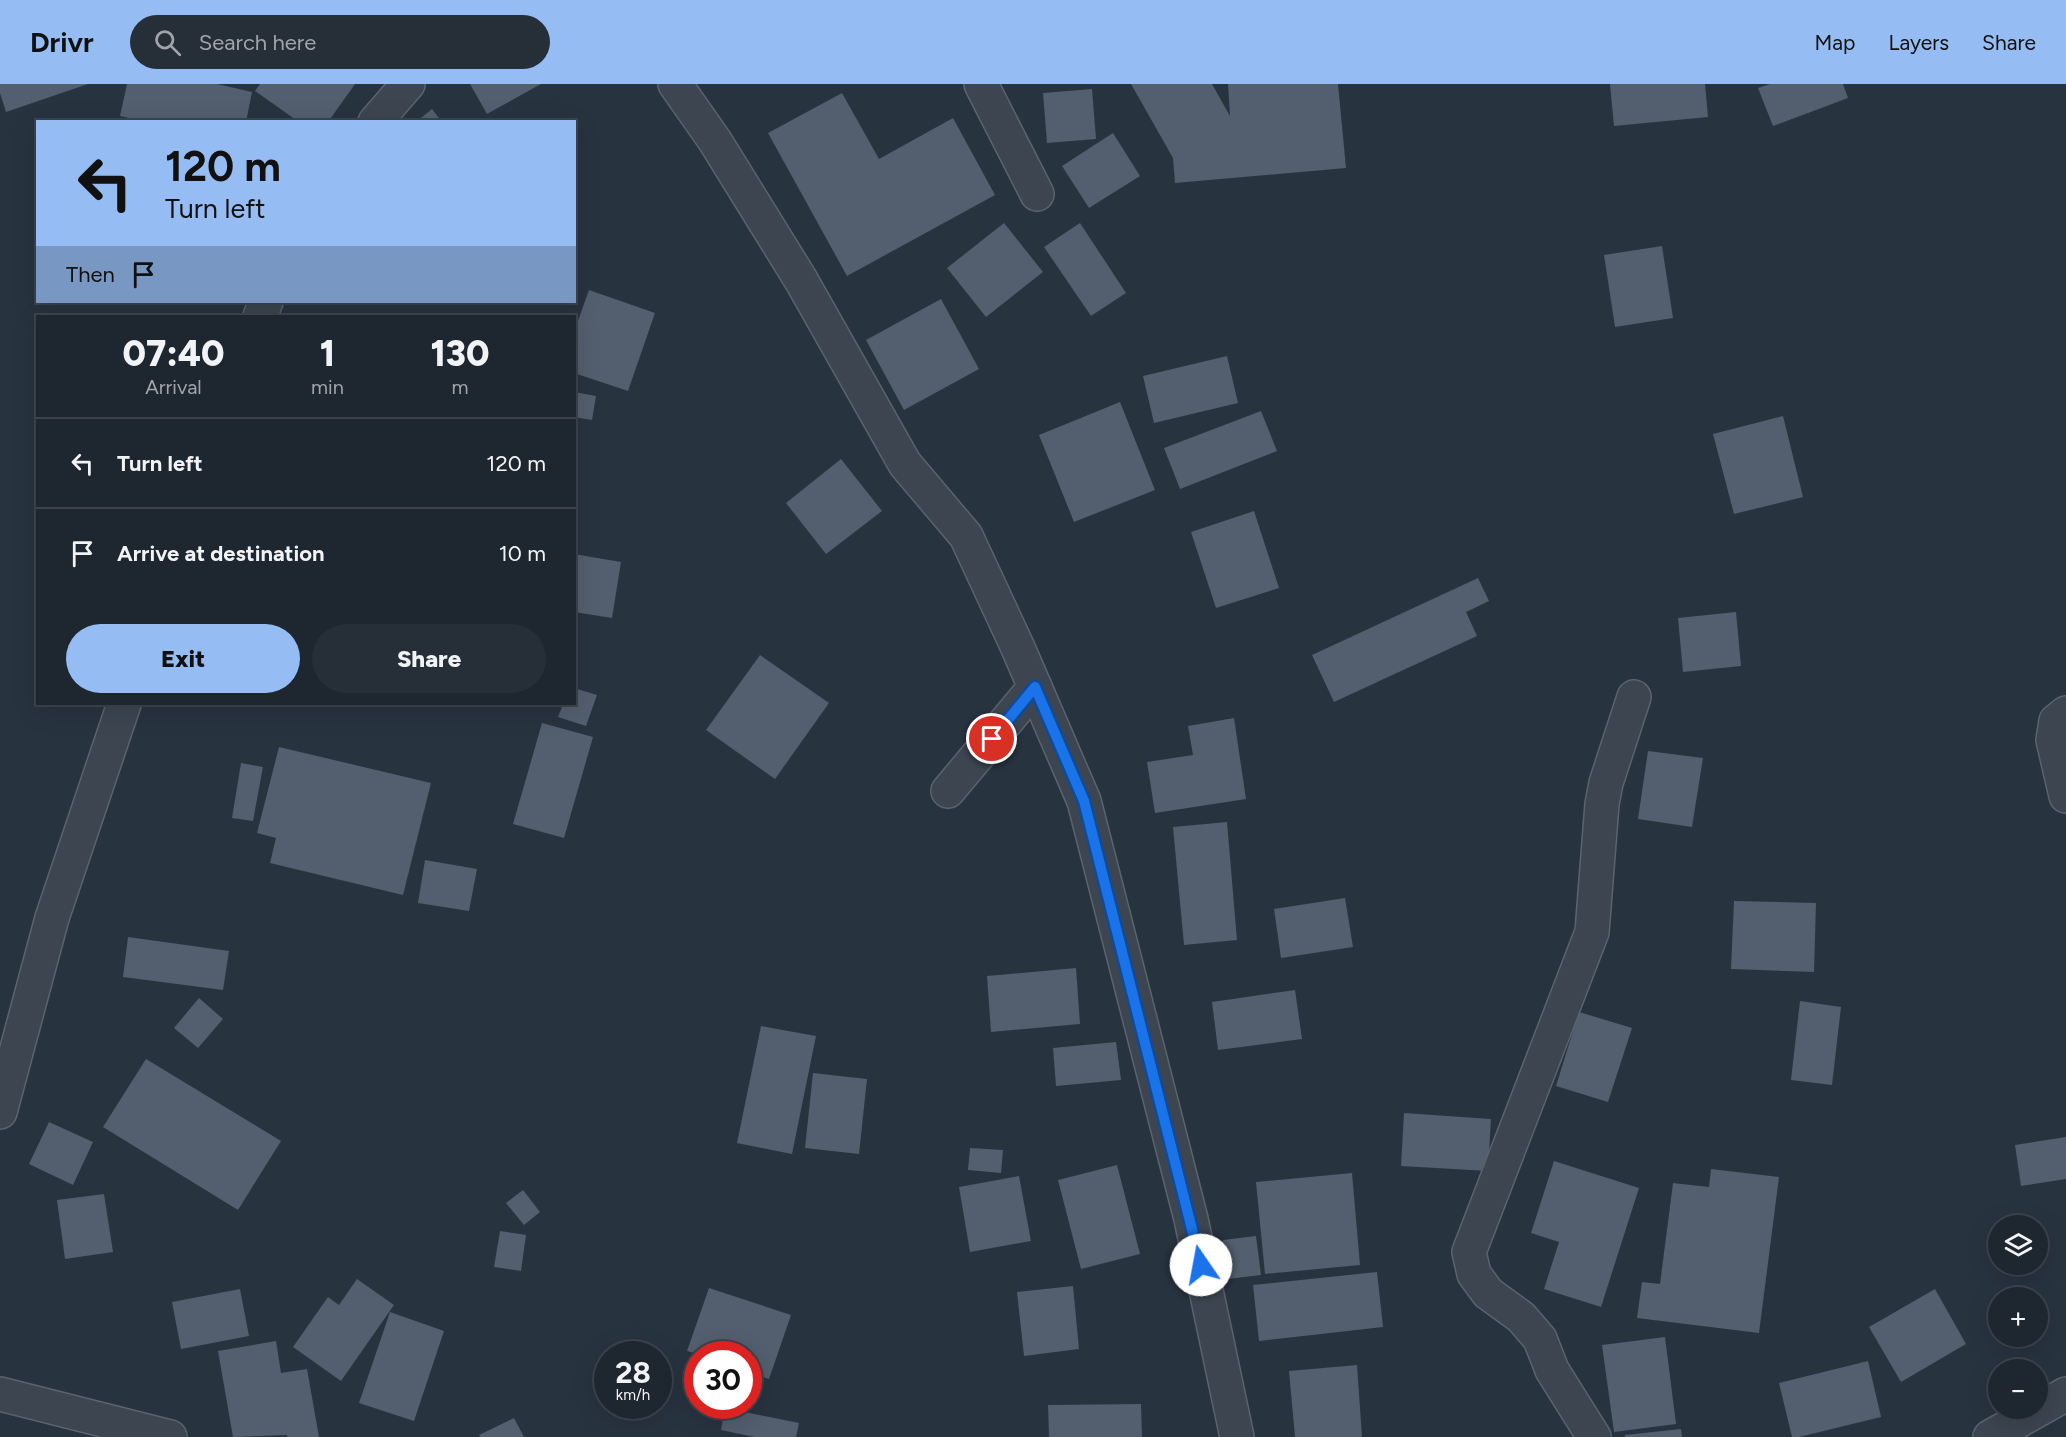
<!DOCTYPE html>
<html lang="en">
<head>
<meta charset="utf-8">
<style>
  body { margin:0; font-family:Figtree,sans-serif; background:#262e38; color:#f1f3f6; height:100vh; display:flex; flex-direction:column; font-size:22px; white-space:nowrap }
  * { box-sizing:border-box; margin:0 }
  p { font-size:20px; color:#a1a5ab }
  .icon { flex:none; width:33px; height:33px; fill:none; stroke:currentColor; stroke-width:2; stroke-linecap:round; stroke-linejoin:round }
  .map { position:relative; flex:1; overflow:hidden }
  .sheet { position:absolute; left:36px; top:231px; width:540px; height:390px; display:flex; flex-direction:column; background:#1e2630; border-radius:0px; box-shadow:0 6px 24px #0002,0 0 0 2px #3c434c }
  .sheet>* { flex:none }
  .hud { position:absolute; left:36px; top:36px; width:540px; height:183px; border-radius:0px; box-shadow:0 6px 24px #0002,0 0 0 2px #3c434c; background:#96bdf3; color:#111; overflow:hidden }
  .buttons { position:absolute; left:1988px; top:1131px; display:grid; gap:12px }
  .buttons a { display:grid; place-items:center; width:60px; height:60px; border-radius:50%; background:#1e2630; box-shadow:0 6px 24px #0002,0 0 0 2px #3c434c; font-size:30px }
  .speed { position:absolute; left:594px; top:1257px; display:flex; gap:12px; font-size:30px; font-weight:700; text-align:center }
  .speed>* { display:grid; place-content:center; width:78px; height:78px; border-radius:50%; background:#1e2630; box-shadow:0 6px 24px #0002,0 0 0 2px #3c434c; line-height:1 }
  .speed small { font-size:15px; font-weight:400 }
  .speed .limit { border:9px solid #d22; background:#fff; color:#111 }
  .pin { position:absolute; display:grid; place-items:center; width:51px; height:51px; color:#fff; margin:-26px; border:3px solid #fff; border-radius:50%; box-shadow:0 2px 6px #0007 }
  .me { position:absolute; width:66px; margin:-33px; rotate:348deg; stroke-linejoin:round; filter:drop-shadow(0 0 4px #0008) }
  .turn { display:flex; align-items:center; gap:21px; height:126px; padding:0 30px; font-size:27px }
  .turn .icon { width:78px; height:78px; stroke-width:2.5 }
  .turn b { display:block; font-size:42px; line-height:51px }
  .then { display:flex; align-items:center; height:57px; padding:0 30px; background:#0003; gap:12px; font-size:22px }
  .eta { display:flex; justify-content:space-evenly; align-items:center; height:102px; text-align:center }
  .eta b { font-size:36px; font-weight:800; line-height:42px }
  .primary-button { display:flex; gap:12px; margin-top:auto; padding:12px 30px }
  .primary-button a { flex:1; height:69px; border-radius:36px; background:#96bdf3; color:#111; font-size:24px; font-weight:800; line-height:69px; text-align:center }
  .primary-button a+a { background:#262e38; color:#f1f3f6 }
  ul { padding:0; list-style:none }
  li { display:flex; align-items:center; gap:18px; height:90px; padding:0 30px; border-top:2px solid #3c434c }
  li div { flex:1 }
  li b { display:block; font-size:22px }
  li em { font-style:normal }
  header { display:flex; align-items:center; gap:36px; box-sizing:border-box; height:84px; padding:0 30px; background:#96bdf3; color:#111 }
  header strong { font-size:28px }
  nav { display:flex; gap:33px; margin-inline-start:auto; font-size:21px }
  .search { width:420px; height:54px; background:#262e38; display:flex; align-items:center; gap:15px; box-sizing:border-box; padding:0 21px; border-radius:33px; color:#a1a5ab; font-size:22px }
  .map>svg:first-child { display:block }
</style>
</head>
<body>
<header>
<strong>Drivr</strong>
<div class="search"><svg class="icon" aria-label="search" viewBox="0 0 24 24"><circle cx="10" cy="10" r="6"/><path d="M15 15l6 6"/></svg>Search here</div>
<nav><a>Map</a><a>Layers</a><a>Share</a></nav>
</header>
<div class="map">
<svg width="2066" height="1353" viewBox="0 0 2066 1353">
  <rect width="100%" height="100%" fill="#283340"/>
  <g fill="#535e6e">
    <polygon points="0,0 88,0 6,28 0,9"/>
    <polygon points="127,0 217,0 252,8 246,38 147,38 120,32"/>
    <polygon points="260,0 355,0 328,38 299,38 255,7"/>
    <polygon points="470,0 541,0 487,30"/>
    <polygon points="1131,0 1212,0 1230,32 1228,0 1338,0 1346,84 1175,99 1173,74"/>
    <polygon points="1610,0 1705,0 1708,33 1614,42"/>
    <polygon points="1770,0 1843,0 1848,14 1773,42 1758,4"/>
    <polygon points="1092,5 1096,55 1047,59 1043,9"/>
    <polygon points="842,9 879,75 953,34 995,111 847,192 768,49"/>
    <polygon points="432,25 442,38 416,38"/>
    <polygon points="1113,49 1140,92 1089,124 1062,82"/>
    <polygon points="1004,139 1043,188 986,233 947,184"/>
    <polygon points="1080,139 1126,209 1091,232 1044,163"/>
    <polygon points="1662,162 1673,234 1615,243 1604,171"/>
    <polygon points="589,206 655,229 628,307 574,289 574,248"/>
    <polygon points="941,215 979,285 904,326 866,256"/>
    <polygon points="1227,272 1238,319 1154,339 1143,292"/>
    <polygon points="574,308 596,312 592,336 574,333"/>
    <polygon points="1120,318 1155,406 1074,438 1039,351"/>
    <polygon points="1261,327 1277,367 1180,405 1164,364"/>
    <polygon points="1783,332 1803,413 1734,430 1713,350"/>
    <polygon points="841,375 882,427 826,470 786,419"/>
    <polygon points="1254,427 1279,504 1216,524 1191,448"/>
    <polygon points="574,470 621,478 612,534 574,528"/>
    <polygon points="1478,494 1489,517 1466,528 1477,552 1334,618 1312,571"/>
    <polygon points="1736,528 1741,582 1683,588 1678,534"/>
    <polygon points="760,571 829,619 775,695 706,646"/>
    <polygon points="574,604 597,611 586,642 558,633 563,620 574,620"/>
    <polygon points="1234,634 1246,715 1155,729 1147,678 1193,671 1188,642"/>
    <polygon points="542,639 593,653 564,754 513,740"/>
    <polygon points="279,663 431,699 403,811 270,779 276,754 257,749"/>
    <polygon points="1648,667 1703,674 1692,743 1638,735"/>
    <polygon points="241,679 263,683 253,737 232,734"/>
    <polygon points="1227,738 1237,856 1184,861 1173,743"/>
    <polygon points="425,776 477,785 469,827 418,819"/>
    <polygon points="1345,814 1353,863 1281,874 1274,825"/>
    <polygon points="1734,817 1816,819 1814,888 1731,885"/>
    <polygon points="128,853 229,867 223,906 123,893"/>
    <polygon points="1076,884 1080,940 991,948 987,892"/>
    <polygon points="1295,906 1302,955 1218,966 1212,918"/>
    <polygon points="199,914 223,935 198,964 174,944"/>
    <polygon points="1800,917 1841,923 1832,1001 1791,996"/>
    <polygon points="1579,928 1632,944 1608,1018 1556,1002"/>
    <polygon points="761,942 816,952 792,1070 737,1059"/>
    <polygon points="1116,958 1121,996 1056,1002 1053,964"/>
    <polygon points="146,975 281,1057 238,1126 103,1043"/>
    <polygon points="813,989 867,995 859,1070 805,1064"/>
    <polygon points="1404,1029 1491,1035 1488,1087 1401,1082"/>
    <polygon points="49,1038 93,1058 73,1101 29,1080"/>
    <polygon points="2066,1053 2066,1095 2021,1102 2015,1061"/>
    <polygon points="970,1064 1003,1066 1001,1089 968,1086"/>
    <polygon points="1554,1077 1639,1104 1601,1223 1544,1205 1559,1158 1531,1149"/>
    <polygon points="1117,1081 1140,1170 1081,1185 1058,1096"/>
    <polygon points="1711,1085 1779,1093 1759,1249 1637,1234 1642,1198 1660,1200 1673,1099 1709,1103"/>
    <polygon points="1352,1089 1360,1181 1265,1190 1256,1098"/>
    <polygon points="1019,1092 1031,1157 970,1168 959,1103"/>
    <polygon points="523,1106 540,1128 524,1141 506,1119"/>
    <polygon points="104,1110 113,1168 65,1175 57,1116"/>
    <polygon points="500,1147 526,1151 521,1187 494,1183"/>
    <polygon points="1256,1152 1261,1191 1228,1195 1223,1156"/>
    <polygon points="1377,1188 1383,1243 1259,1257 1253,1201"/>
    <polygon points="357,1195 394,1221 341,1297 293,1263 328,1213 339,1221"/>
    <polygon points="1073,1202 1079,1265 1024,1272 1017,1208"/>
    <polygon points="709,1204 791,1231 769,1295 748,1288 748,1270 698,1270 687,1267"/>
    <polygon points="240,1205 249,1252 181,1265 172,1218"/>
    <polygon points="1935,1205 1966,1260 1901,1298 1869,1243"/>
    <polygon points="390,1228 444,1247 414,1337 359,1319"/>
    <polygon points="1665,1253 1676,1340 1614,1348 1602,1261"/>
    <polygon points="276,1257 281,1289 307,1285 319,1353 287,1353 287,1351 233,1353 218,1267"/>
    <polygon points="1868,1277 1881,1333 1799,1353 1792,1353 1779,1299"/>
    <polygon points="1357,1281 1362,1353 1295,1353 1289,1287"/>
    <polygon points="1141,1320 1142,1353 1049,1353 1048,1321"/>
    <polygon points="725,1324 799,1339 796,1353 754,1353 721,1346"/>
    <polygon points="514,1334 524,1353 480,1353 479,1351"/>
    <polygon points="1681,1345 1682,1353 1625,1353 1625,1351"/>
  </g>
  <g fill="none" stroke-linecap="round" stroke-linejoin="round">
    <g stroke="#5a636e" stroke-width="36">
      <g id="minor">
        <polyline points="675,0 715,57 801,196 905,380 966,452 1018,564 1084,717 1191,1135 1237,1353"/>
        <polyline points="981,0 1037,110"/>
        <polyline points="375,38 408,0"/>
        <polyline points="260,232 266,218"/>
        <polyline points="2066,629 2056,637 2053,656 2066,712"/>
        <polyline points="948,707 1035,603"/>
        <polyline points="0,1028 52,834 124,620"/>
        <polyline points="0,1310 170,1353"/>
        <polyline points="1594,1353 1552,1286 1540,1255 1521,1233 1488,1209 1474,1190 1469,1168 1592,848 1602,720 1606,699 1634,613"/>
        <polyline points="1990,1353 2066,1310"/>
      </g>
    </g>
    <use href="#minor" stroke="#3c4550" stroke-width="33"/>
  </g>
  <g fill="none" stroke-linecap="round" stroke-linejoin="round">
    <g stroke="#114b97" stroke-width="15">
      <polyline id="route" points="992,655 1035,603 1084,717 1201,1181"/>
    </g>
    <use href="#route" stroke="#1a73e8" stroke-width="10"/>
  </g>
</svg>
<div class="buttons">
<a><svg class="icon" aria-label="layers" viewBox="0 0 24 24"><path d="M12 4l9 5-9 5-9-5zM3 14l9 5 9-5"/></svg></a>
<a>+</a>
<a>−</a>
</div>
<div class="speed"><div>28<small>km/h</small></div><div class="limit">30</div></div>
<div class="pin" style="left:992px;top:655px;background:#d93025"><svg class="icon" aria-label="arrive" viewBox="0 0 24 24"><path d="M6 21V4h12l-3 4 3 4H6"/></svg></div>
<svg class="me" style="left:1201px;top:1181px" viewBox="-20 -20 40 40"><circle r="19" fill="#fff"/><path d="M0-13L10 11 0 6-10 11z" fill="#1a73e8"/></svg>
<div class="hud">
<div class="turn"><svg class="icon" aria-label="left" viewBox="0 0 24 24"><path d="M17 20v-9H6M10 6l-5 5 5 5"/></svg><div><b>120 m</b>Turn left</div></div>
<div class="then">Then<svg class="icon" aria-label="arrive" viewBox="0 0 24 24"><path d="M6 21V4h12l-3 4 3 4H6"/></svg></div>
</div>
<section class="sheet">
<div class="eta">
<div><b>07:40</b><p>Arrival</p></div>
<div><b>1</b><p>min</p></div>
<div><b>130</b><p>m</p></div>
</div>
<ul>
<li><svg class="icon" aria-label="left" viewBox="0 0 24 24"><path d="M17 20v-9H6M10 6l-5 5 5 5"/></svg><div><b>Turn left</b></div><em>120 m</em></li>
<li><svg class="icon" aria-label="arrive" viewBox="0 0 24 24"><path d="M6 21V4h12l-3 4 3 4H6"/></svg><div><b>Arrive at destination</b></div><em>10 m</em></li>
</ul>
<div class="primary-button"><a>Exit</a><a>Share</a></div>
</section>
</div>
</body>
</html>
